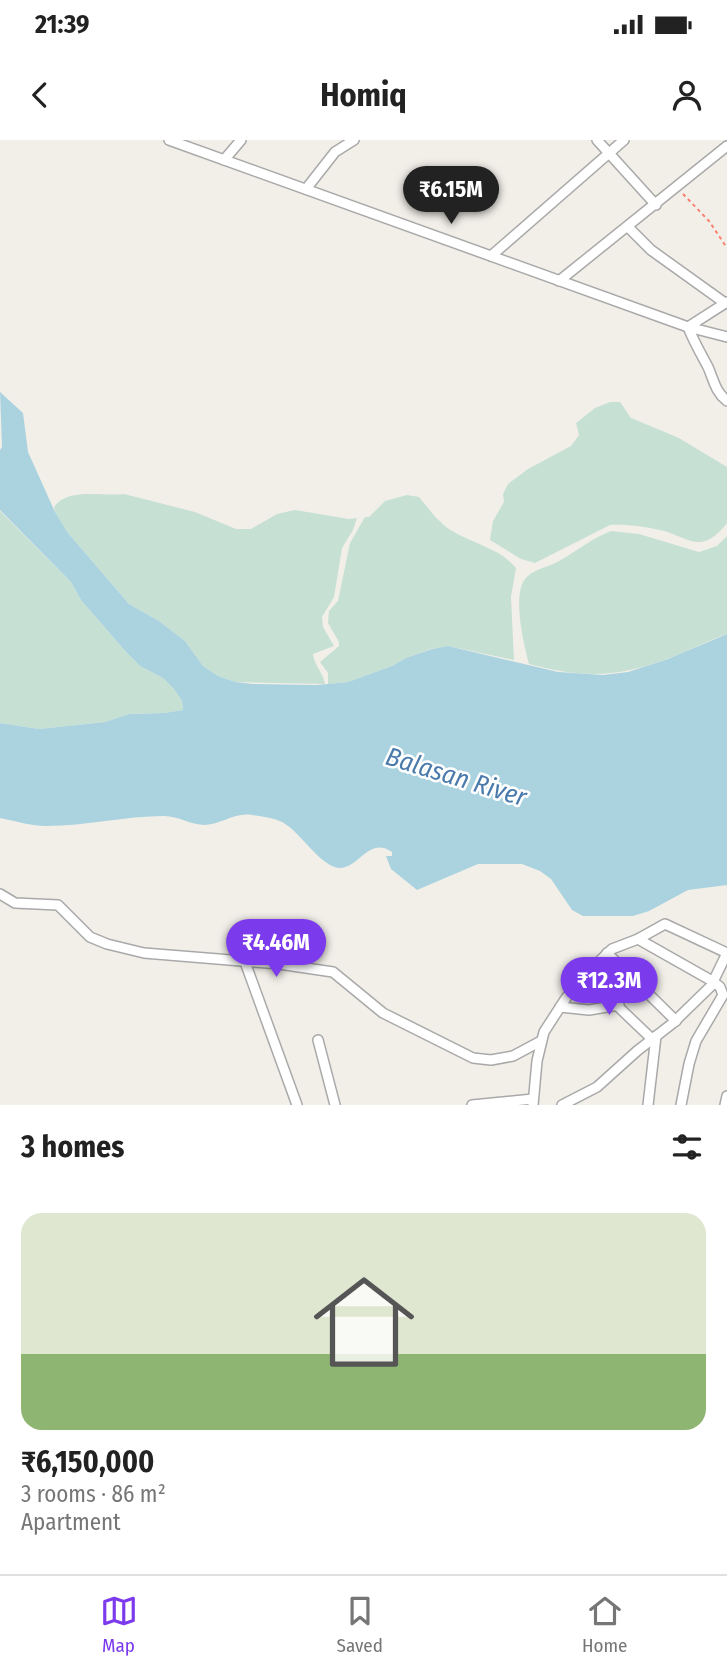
<!DOCTYPE html>
<html lang="en">
<head>
<meta charset="utf-8">
<style>
	:root { --surface:#fff; --page:#f6f6f6; --text:#222; --muted:#767676; --line:#e0e0e0; --accent:#7c3aed }
	body { margin:0; font-family:"Fira Sans Condensed",sans-serif; background:var(--page); color:var(--text); height:100vh; display:flex; flex-direction:column; font-size:26px; white-space:nowrap }
	* { box-sizing:border-box; margin:0 }
	p { font-size:23px; color:var(--muted) }
	.icon { flex:none; width:38px; height:38px; fill:none; stroke:currentColor; stroke-width:2; stroke-linecap:round; stroke-linejoin:round }
	.map { position:relative; height:965px; overflow:hidden }
	.side { display:flex; flex-direction:column; background:var(--surface); flex:1 }
	.side>* { flex:none }
	.price { position:absolute; translate:-50% -60px; padding:0 16px; border-radius:24px; background:var(--accent); color:#fff; font-size:23px; line-height:46px; filter:drop-shadow(0 2px 4px #0008) }
	.price::after { content:''; position:absolute; left:50%; top:42px; width:21px; height:16px; margin-left:-10px; background:inherit; clip-path:polygon(0 0,100% 0,50% 100%) }
	.price.active { background:#222; color:#fff }
	ul { padding:0; list-style:none }
	li { display:grid; align-content:center; gap:14px; height:371px; padding:0 21px }
	li span { display:grid; place-items:center; height:217px; border-radius:21px; color:#555 }
	li>.icon { margin-inline-start:auto }
	span .icon { width:126px; height:126px; fill:#fffc; stroke-width:1 }
	li b { font-size:30px }
	h2 { display:flex; justify-content:space-between; align-items:center; height:84px; padding:0 21px; font-size:30px }
	.status { display:flex; justify-content:space-between; align-items:center; height:49px; padding:0 35px; background:var(--surface); direction:ltr }
	.status svg { height:19px; fill:currentColor }
	header { display:flex; justify-content:space-between; align-items:center; height:91px; padding:0 21px; background:var(--surface); font-size:32px; font-weight:700 }
	.dock { display:flex; justify-content:space-around; align-items:center; height:98px; border-top:2px solid var(--line); background:var(--surface); font-size:19px; color:var(--muted) }
	.dock a { display:grid; justify-items:center; gap:4px }
	.dock .active { color:var(--accent) }
	.map>svg:first-child { display:block }
	.wetland { fill:#c6e0d4 }
	.water { fill:#aad3df }
	.lines { fill:none; stroke-linecap:round; stroke-linejoin:round }
	.minor-casing { stroke:#a9a9a9; stroke-width:12 }
	.path { stroke:#fa8072; stroke-width:2; stroke-dasharray:3.5 3.5; stroke-linecap:butt }
	.minor { stroke:#fff; stroke-width:9 }
	.labels { text-anchor:middle; dominant-baseline:central; stroke-width:5; stroke-linejoin:round; paint-order:stroke }
	.water-label { font-size:26px; font-style:italic; fill:#4a7aab; stroke:#fff }
</style>
</head>
<body>
<div class="status"><b>21:39</b><svg viewBox="0 0 49 12"><path d="M0 12V9h3v3zM5 12V6h3v6zM10 12V3h3v9zM15 12V0h3v12zM26 1h20v11H26zM47 4h2v5h-2z"/></svg></div>
<header><svg class="icon" aria-label="back" viewBox="0 0 24 24"><path d="M15 5l-7 7 7 7"/></svg>Homiq<svg class="icon" aria-label="person" viewBox="0 0 24 24"><circle cx="12" cy="8" r="4"/><path d="M4 21q1-7 8-7t8 7"/></svg></header>
<div class="map">
<svg width="727" height="965" viewBox="0 0 727 965">
	<rect width="100%" height="100%" fill="#f2efe9"/>
	<g class="wetland">
		<path d="M610,262H620L631,278L679,298L727,327V383C721,391 711,401 701,402C689,403 676,394 664,391C647,387 628,384 610,385L535,423L521,419L490,400L493,381L504,362L503,354L508,344L528,329L571,306L579,295L576,283L595,268Z"/>
		<path d="M124,354L195,372L236,389H251L277,374L295,370L349,379L357,378L353,390L342,408L334,457L322,477L323,487L334,506L313,514C314,525 323,532 325,544L235,542L218,536L203,526L185,501L159,481L129,464L68,393L55,372L54,367C68,347 103,357 124,354Z"/>
		<path d="M407,355L419,357C430,370 439,384 454,392C474,404 501,409 516,428L511,457L514,520L448,506L431,509L406,518L392,526L348,542L328,544V533L320,522L339,506V502L328,483L329,471L338,461L350,403L365,377H369L385,361Z"/>
		<polygon points="0,371 71,442 81,460 127,513 140,526 163,538 174,549 182,561 183,570 164,573 129,574 105,582 39,589 0,583"/>
		<path d="M611,391L639,394L699,412L717,406L727,396V494C706,501 687,512 667,519C615,538 582,538 529,524C524,505 512,455 525,439C533,429 549,427 559,421C577,411 592,398 611,391Z"/>
	</g>
	<path class="water" d="M0,252L23,273L28,312L55,372L68,393L129,464L159,481L185,501L203,526L218,536L235,542L253,544L317,545L348,542L392,526L406,518L432,509L448,506L558,532L603,535L628,532L668,519L727,494V745L688,750L649,771L633,776H583L572,770L551,739L540,731L522,724H478L417,750L391,729L386,716H392V712C369,696 359,728 340,728C320,727 301,692 282,682C274,678 261,676 252,675C235,672 222,684 205,685C190,685 179,676 164,676C125,676 86,686 47,686C31,686 15,681 0,678V583L39,589L105,582L129,574L164,573L183,570L182,561L174,549L163,538L140,526L127,513L81,460L71,442L0,370V310L2,307Z"/>
	<g class="lines">
		<g class="minor-casing">
			<g id="minor">
				<polyline points="169,0 688,187 727,197"/>
				<polyline points="597,0 656,65"/>
				<polyline points="224,20 241,0"/>
				<polyline points="306,49 335,12 354,0"/>
				<polyline points="628,87 651,110 725,163"/>
				<polyline points="491,116 624,0"/>
				<polyline points="559,141 727,6"/>
				<path d="M727,162L688,187C694,202 701,214 708,227C714,241 715,251 727,261"/>
				<polyline points="0,754 15,763 58,765 90,797 107,804 144,813 279,824 333,832 383,873 473,918 491,920 513,916 541,901"/>
				<polyline points="638,799 714,842 720,847 723,855 696,901 689,924 681,965"/>
				<polyline points="607,813 676,881"/>
				<polyline points="245,822 297,965"/>
				<polyline points="585,835 652,899"/>
				<polyline points="560,867 589,870 619,865"/>
				<polyline points="318,900 335,965"/>
				<polyline points="472,965 533,959"/>
				<polyline points="533,965 537,921 544,892 566,858 585,835 612,809 638,799 665,784 727,813 711,846 673,883 637,911 597,947 562,965"/>
				<polyline points="648,965 656,896"/>
				<polyline points="725,965 727,956"/>
			</g>
		</g>
		<polyline class="path" points="683,54 709,81 727,108"/>
		<use href="#minor" class="minor"/>
	</g>
	<g class="labels">
		<g class="water-label">
			<text transform="translate(456 637) rotate(17)">Balasan River</text>
		</g>
	</g>
</svg>
<b class="price active" style="left:451px;top:86px">₹6.15M</b>
<b class="price" style="left:276px;top:839px">₹4.46M</b>
<b class="price" style="left:609px;top:877px">₹12.3M</b>
</div>
<section class="side">
<h2>3 homes<svg class="icon" aria-label="filters" viewBox="0 0 24 24"><path d="M4 7h16M4 17h16"/><circle cx="9" cy="7" r="2"/><circle cx="15" cy="17" r="2"/></svg></h2>
<ul>
<li><span style="background:linear-gradient(#dfe7d0 65%,#8fb573 0)"><svg class="icon" aria-label="home" viewBox="0 0 24 24"><path d="M3 11l9-7 9 7M6 9v11h12V9"/></svg></span><div><b>₹6,150,000</b><p>3 rooms · 86 m²</p><p>Apartment</p></div></li>
</ul>
</section>
<nav class="dock">
<a class="active"><svg class="icon" aria-label="map" viewBox="0 0 24 24"><path d="M3 6l6-2 6 2 6-2v14l-6 2-6-2-6 2zM9 4v14M15 6v14"/></svg>Map</a>
<a><svg class="icon" aria-label="saved" viewBox="0 0 24 24"><path d="M7 4h10v16l-5-4-5 4z"/></svg>Saved</a>
<a><svg class="icon" aria-label="home" viewBox="0 0 24 24"><path d="M3 11l9-7 9 7M6 9v11h12V9"/></svg>Home</a>
</nav>
</body>
</html>
